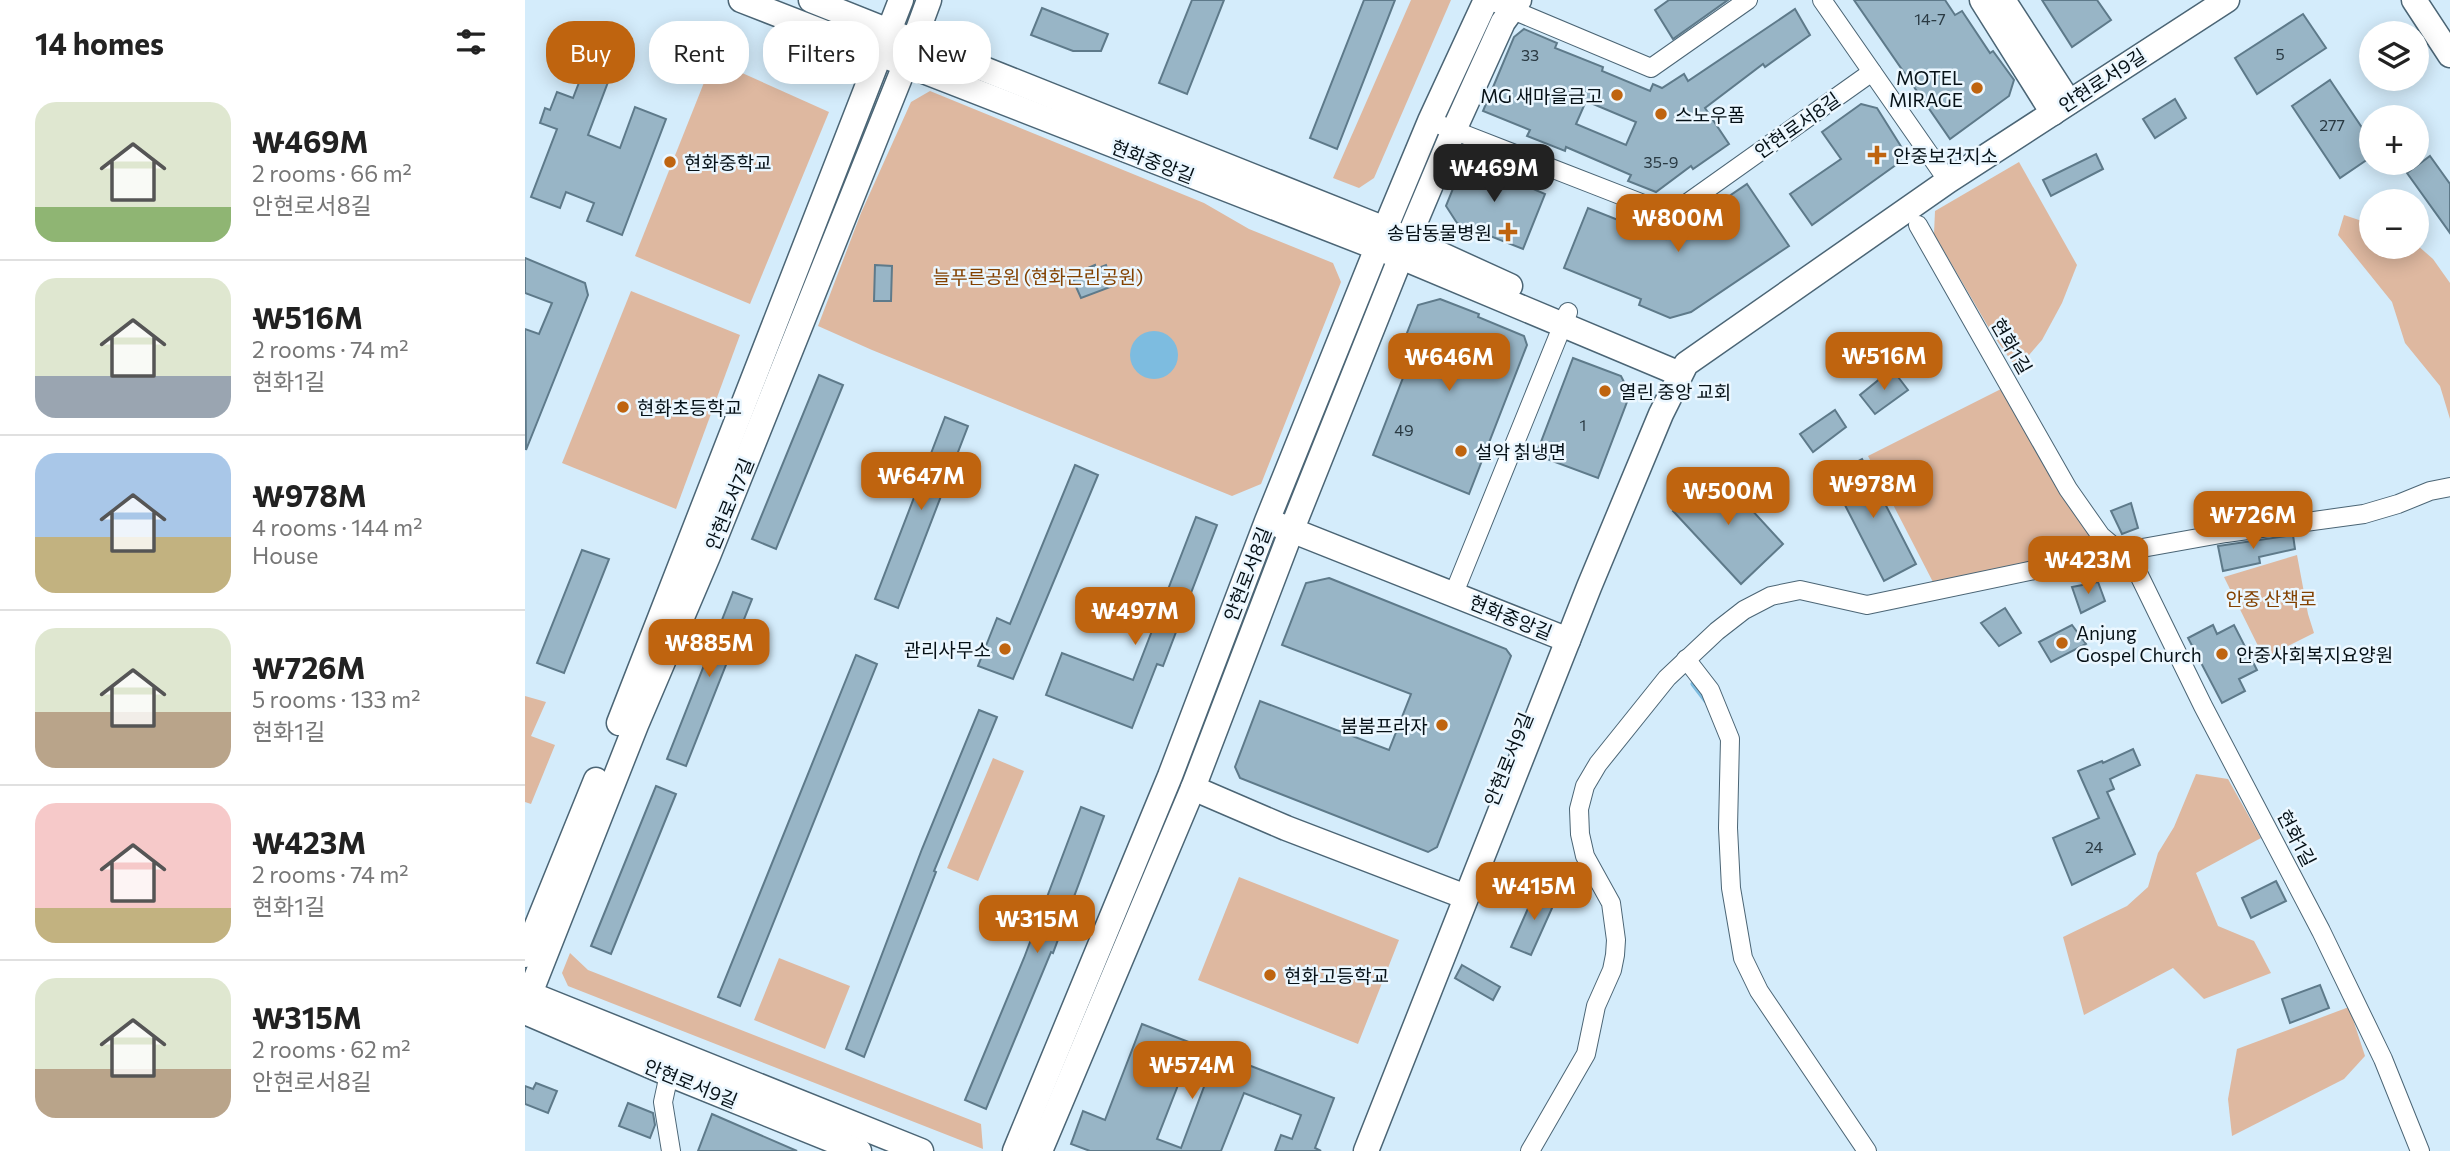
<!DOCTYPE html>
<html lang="en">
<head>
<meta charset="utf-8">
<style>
	:root { --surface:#fff; --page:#f2f2f2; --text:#222; --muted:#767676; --line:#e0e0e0; --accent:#bf640f }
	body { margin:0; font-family:Commissioner,"Noto Sans KR",sans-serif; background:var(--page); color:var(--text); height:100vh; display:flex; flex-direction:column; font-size:26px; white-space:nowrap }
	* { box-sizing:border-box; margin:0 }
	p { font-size:23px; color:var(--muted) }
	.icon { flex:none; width:38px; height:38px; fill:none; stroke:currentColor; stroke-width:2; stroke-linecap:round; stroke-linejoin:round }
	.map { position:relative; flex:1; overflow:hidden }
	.drawer { display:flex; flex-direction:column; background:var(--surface); width:525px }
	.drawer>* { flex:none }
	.hud { position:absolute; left:21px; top:21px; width:665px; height:63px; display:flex; gap:14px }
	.controls { position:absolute; left:1834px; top:21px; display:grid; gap:14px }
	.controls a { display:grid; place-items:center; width:70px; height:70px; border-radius:50%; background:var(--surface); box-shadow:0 4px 18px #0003; font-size:35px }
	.price { position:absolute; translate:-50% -60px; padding:0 16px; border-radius:14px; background:var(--accent); color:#fff; font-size:23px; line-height:46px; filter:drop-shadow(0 2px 4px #0008) }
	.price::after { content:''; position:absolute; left:50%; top:42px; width:21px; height:16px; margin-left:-10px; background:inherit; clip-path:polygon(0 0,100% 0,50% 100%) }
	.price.current { background:#222; color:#fff }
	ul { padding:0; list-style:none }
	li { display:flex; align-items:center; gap:21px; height:175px; padding:0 35px }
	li+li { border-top:2px solid var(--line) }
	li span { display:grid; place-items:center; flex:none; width:196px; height:140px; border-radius:21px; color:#555 }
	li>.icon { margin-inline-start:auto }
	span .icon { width:84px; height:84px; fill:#fffc; stroke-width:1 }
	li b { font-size:30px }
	h2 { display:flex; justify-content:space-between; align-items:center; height:84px; padding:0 35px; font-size:30px }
	.chip { padding:0 24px; border-radius:28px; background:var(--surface); box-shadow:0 4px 18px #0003; font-size:24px; line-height:63px }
	.chip.current { background:var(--accent); color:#fff }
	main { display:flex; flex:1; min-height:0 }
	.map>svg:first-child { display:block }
	.green { fill:#deb8a0 }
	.water { fill:#7dbce0 }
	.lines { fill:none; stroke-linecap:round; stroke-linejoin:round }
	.stream { stroke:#7dbce0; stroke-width:5 }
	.building { fill:#98b5c6; stroke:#5e7a8a; stroke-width:2; fill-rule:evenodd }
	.street-casing { stroke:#4b6575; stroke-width:20 }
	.secondary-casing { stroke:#4b6575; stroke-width:27 }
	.street { stroke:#fff; stroke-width:18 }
	.secondary { stroke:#fff; stroke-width:24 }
	.poi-dot { fill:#bf640f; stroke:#ebf7ff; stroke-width:2.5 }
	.labels { text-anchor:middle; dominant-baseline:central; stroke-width:5; stroke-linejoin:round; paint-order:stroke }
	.number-label { font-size:16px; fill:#2a3a43 }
	.poi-label { font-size:19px; fill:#061117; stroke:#ebf7ff; text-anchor:start }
	.street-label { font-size:19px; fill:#061117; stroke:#ebf7ff }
	.park-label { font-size:19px; fill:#834100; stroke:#ebf7ff }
</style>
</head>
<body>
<main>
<section class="drawer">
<h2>14 homes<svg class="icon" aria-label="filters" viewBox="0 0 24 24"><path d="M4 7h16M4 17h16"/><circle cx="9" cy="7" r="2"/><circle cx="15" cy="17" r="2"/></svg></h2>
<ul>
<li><span style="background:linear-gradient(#dfe7d0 75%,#8fb573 0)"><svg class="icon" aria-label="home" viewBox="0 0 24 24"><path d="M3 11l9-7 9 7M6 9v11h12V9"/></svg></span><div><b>₩469M</b><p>2 rooms · 66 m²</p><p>안현로서8길</p></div></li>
<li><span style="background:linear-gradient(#dfe7d0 70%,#9aa5b1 0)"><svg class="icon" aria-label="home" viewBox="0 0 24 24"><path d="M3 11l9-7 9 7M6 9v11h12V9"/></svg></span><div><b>₩516M</b><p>2 rooms · 74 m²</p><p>현화1길</p></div></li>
<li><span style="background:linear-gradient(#a9c7e8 60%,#c2b280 0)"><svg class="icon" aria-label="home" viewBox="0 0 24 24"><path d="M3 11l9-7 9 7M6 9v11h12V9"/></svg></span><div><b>₩978M</b><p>4 rooms · 144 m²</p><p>House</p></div></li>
<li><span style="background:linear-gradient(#dfe7d0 60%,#b9a48a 0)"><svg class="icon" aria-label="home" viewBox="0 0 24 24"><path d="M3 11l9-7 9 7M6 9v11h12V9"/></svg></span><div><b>₩726M</b><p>5 rooms · 133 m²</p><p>현화1길</p></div></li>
<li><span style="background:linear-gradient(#f6c9c9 75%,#c2b280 0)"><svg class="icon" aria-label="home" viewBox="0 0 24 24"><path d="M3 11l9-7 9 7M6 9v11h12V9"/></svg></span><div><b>₩423M</b><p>2 rooms · 74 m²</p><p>현화1길</p></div></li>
<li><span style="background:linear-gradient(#dfe7d0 65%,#b9a48a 0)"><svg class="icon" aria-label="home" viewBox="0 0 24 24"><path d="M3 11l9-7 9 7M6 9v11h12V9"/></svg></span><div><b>₩315M</b><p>2 rooms · 62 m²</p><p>안현로서8길</p></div></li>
</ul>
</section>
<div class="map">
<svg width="1925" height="1151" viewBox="0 0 1925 1151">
	<rect width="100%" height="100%" fill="#d4ecfb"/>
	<g class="green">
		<polygon points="886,0 926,0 849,178 834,188 808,178"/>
		<polygon points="188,60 304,112 225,304 110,256"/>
		<polygon points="405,91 679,203 724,229 808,263 816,282 736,484 707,496 347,350 293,326 336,213 386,102"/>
		<polygon points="1494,162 1552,265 1537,303 1517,340 1492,369 1468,335 1409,234 1410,211"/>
		<polygon points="1819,215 1846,224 1846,247 1892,245 1908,259 1925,283 1925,419 1915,386 1880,343 1867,302 1813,235"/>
		<polygon points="106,291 215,335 151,509 37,463"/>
		<polygon points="1476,389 1525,476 1574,550 1410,586 1343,456"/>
		<polygon points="1772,555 1783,614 1789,633 1739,658 1699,577"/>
		<polygon points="0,696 21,702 6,736 30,745 6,804 0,802"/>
		<polygon points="468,758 499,771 453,881 422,868"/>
		<polygon points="1671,774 1703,779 1736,838 1671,873 1693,926 1729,941 1746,973 1679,999 1648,968 1559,1015 1538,937 1602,906 1623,887 1633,853 1649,827"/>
		<polygon points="714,877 874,940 833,1044 673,980"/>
		<polygon points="45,953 63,970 456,1124 458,1149 43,986 37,973"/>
		<polygon points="254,958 325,986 300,1049 229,1020"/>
		<polygon points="1824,1007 1840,1056 1819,1079 1707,1136 1703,1099 1712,1049"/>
	</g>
	<circle class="water" cx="629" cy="355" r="24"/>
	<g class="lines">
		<polyline class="stream" points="1168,684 1181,701"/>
	</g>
	<g class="building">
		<polygon points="667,0 699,0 662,94 634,83"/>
		<polygon points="839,0 870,0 812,149 785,138"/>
		<polygon points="1144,0 1203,0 1148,39 1130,10"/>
		<polygon points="1329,0 1420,0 1430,15 1437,11 1465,53 1468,51 1489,80 1484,96 1425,139"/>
		<polygon points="1517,0 1572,0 1586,20 1547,47"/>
		<polygon points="517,8 583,34 576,51 548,51 506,35"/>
		<path d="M1270,9L1285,35L1240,67L1238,64L1180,108L1204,144L1168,169L1166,166L1131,192L1103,181L1106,175L1041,147L1040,151L1002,136L1005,130L958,111L989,37L999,29L1032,43L1030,48L1078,67L1077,71L1125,91L1128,84L1137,88L1159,74L1163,81ZM1061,101L1111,122L1101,145L1051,124Z"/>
		<polygon points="1778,14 1801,48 1732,94 1710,58"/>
		<polygon points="69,44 94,53 63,135 95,148 110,107 141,119 97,235 62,221 69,203 41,192 35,208 6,197 32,129 15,123 20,108 25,110 32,92 48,98"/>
		<polygon points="1805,80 1846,141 1846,157 1815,178 1767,106"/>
		<polygon points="1650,99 1661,118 1630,138 1618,119"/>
		<polygon points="1336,104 1352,108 1377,148 1375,162 1287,225 1265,194 1316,159 1297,132"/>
		<polygon points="1571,154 1578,169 1526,196 1518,180"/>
		<polygon points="1905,156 1925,184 1925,233 1882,173"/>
		<polygon points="940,159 1020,194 998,249 932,223 921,206"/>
		<polygon points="1222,184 1264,246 1166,312 1145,318 1114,305 1116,299 1039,268 1063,208 1141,239"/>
		<polygon points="0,258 60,283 63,295 1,450 0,329 14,334 27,303 0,293"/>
		<polygon points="350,265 367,266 366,301 349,301"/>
		<polygon points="570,265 571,269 581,265 588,286 556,298 548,280 558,276 556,271"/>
		<polygon points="915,299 954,314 953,317 999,336 1002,345 944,494 848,455 881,370 869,366 893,305"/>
		<polygon points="1048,358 1096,376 1105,394 1073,478 1011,455"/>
		<polygon points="1367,369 1383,390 1350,414 1335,395"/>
		<polygon points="294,375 318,385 251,549 227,539"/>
		<polygon points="1310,410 1321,427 1288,452 1275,434"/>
		<polygon points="420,417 443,426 373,608 350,599"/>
		<polygon points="1337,459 1391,564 1359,581 1305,476"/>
		<polygon points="550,465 573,475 488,679 453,666 472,618 485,624"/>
		<polygon points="1191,471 1258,544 1216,584 1148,511"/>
		<polygon points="1606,503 1613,528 1597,534 1586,511"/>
		<polygon points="671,517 692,525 638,666 632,664 607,728 521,695 537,653 608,680"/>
		<polygon points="1768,535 1770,549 1734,557 1735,563 1698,571 1693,546"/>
		<polygon points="57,550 84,559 39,673 12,663"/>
		<polygon points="804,578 981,649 986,656 912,847 903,852 715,778 710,767 735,701 864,750 886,694 757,645 781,583"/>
		<polygon points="1573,582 1580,601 1556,613 1547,587"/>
		<polygon points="208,592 227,599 161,766 142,759"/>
		<polygon points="1480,608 1496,633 1474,646 1456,623"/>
		<polygon points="1547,625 1561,644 1526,662 1514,642"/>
		<polygon points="1688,625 1692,634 1709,625 1732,670 1714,679 1720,691 1697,703 1663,638"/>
		<polygon points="331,655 352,664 215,1006 193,997"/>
		<polygon points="454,710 472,717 409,871 411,872 339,1057 321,1049 397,849"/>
		<polygon points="1608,749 1615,765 1585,779 1589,789 1582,792 1610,854 1547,885 1528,838 1574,818 1553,771 1577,761 1578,763"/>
		<polygon points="131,786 151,794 86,954 66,946"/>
		<polygon points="556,807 579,816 528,953 526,952 461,1109 440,1100 499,958"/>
		<polygon points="1751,881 1761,901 1726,918 1717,898"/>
		<polygon points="1012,888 1032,897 1006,955 986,947"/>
		<polygon points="937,965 975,987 968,1000 930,978"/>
		<polygon points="1795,985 1804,1008 1765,1023 1757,999"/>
		<path d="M617,1024L809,1098L790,1148L796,1151H750L756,1135L767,1139L776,1115L719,1093L696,1151H565L546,1144L558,1111L580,1120ZM657,1075L680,1084L656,1148L632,1139Z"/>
		<polygon points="11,1083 32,1091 23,1113 0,1104 0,1086 8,1089"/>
		<polygon points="103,1103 128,1113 130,1125 125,1138 94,1126"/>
		<polygon points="187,1114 272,1151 173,1151"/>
	</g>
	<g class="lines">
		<g class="street-casing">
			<g id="street">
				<polyline points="964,0 1126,68 1223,0"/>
				<polyline points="1297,0 1423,181"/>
				<polyline points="905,121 1139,212 1154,209 1347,72"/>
				<polyline points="1393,225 1543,489 1576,536 1595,552 1611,569 1678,706 1796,931 1858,1059 1895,1151"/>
				<polyline points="929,593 1043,312"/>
				<polyline points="1161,659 1185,690 1205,739 1203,828 1206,888 1218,958 1234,991 1342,1151"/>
				<polyline points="146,1065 138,1102 146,1151"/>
				<polyline points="1005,1151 1061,1054 1071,1006 1087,970 1090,955 1091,940 1086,903 1060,856 1055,834 1054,809 1060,786 1073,764 1142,678 1192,631 1219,610 1246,596 1275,590 1342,605 1595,552 1701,533 1839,514 1873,504 1905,491 1925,487"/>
			</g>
		</g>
		<g class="secondary-casing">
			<g id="secondary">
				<polyline points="216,0 876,257 1155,374"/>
				<polyline points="286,0 860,229 985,286"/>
				<polyline points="1457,0 1528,113"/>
				<polyline points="1478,0 1544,102"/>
				<polyline points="1889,0 1925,55"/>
				<polyline points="751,524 1043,640"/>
				<polyline points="94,723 376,0"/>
				<polyline points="668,788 761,828 941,897"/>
				<polyline points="0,955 71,780"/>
				<polyline points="0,992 396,1151"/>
				<polyline points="0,1006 111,725 183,556 380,65 404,0"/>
				<polyline points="0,1012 144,1074 334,1151"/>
				<polyline points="490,1151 645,776 742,521 852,248 905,121 961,0"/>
				<polyline points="515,1151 668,788 767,529 883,239 929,130 978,22 994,0"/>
				<polyline points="841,1151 1064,587 1136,414 1161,364 1423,181 1702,0"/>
			</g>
		</g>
		<use href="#street" class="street"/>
		<use href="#secondary" class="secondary"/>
	</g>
	<g class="poi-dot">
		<circle cx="1452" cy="88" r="7"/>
		<circle cx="1092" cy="95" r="7"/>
		<circle cx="1136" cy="114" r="7"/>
		<path d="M1348.5 144.5h7v7h7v7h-7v7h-7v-7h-7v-7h7z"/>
		<circle cx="145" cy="162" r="7"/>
		<path d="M979.5 221.5h7v7h7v7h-7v7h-7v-7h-7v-7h7z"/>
		<circle cx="1080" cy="391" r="7"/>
		<circle cx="98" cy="407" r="7"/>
		<circle cx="936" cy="451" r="7"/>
		<circle cx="1537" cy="643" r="7"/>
		<circle cx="480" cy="649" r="7"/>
		<circle cx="1697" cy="654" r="7"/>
		<circle cx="917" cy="725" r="7"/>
		<circle cx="745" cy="975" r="7"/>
	</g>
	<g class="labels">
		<g class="number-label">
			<text x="1405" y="18">14-7</text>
			<text x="1755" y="53">5</text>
			<text x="1005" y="54">33</text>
			<text x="1807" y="124">277</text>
			<text x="1136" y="161">35-9</text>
			<text x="1058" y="424">1</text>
			<text x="879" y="429">49</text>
			<text x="1569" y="846">24</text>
		</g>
		<g class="poi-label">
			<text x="1438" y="77" text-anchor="end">MOTEL<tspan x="1438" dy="22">MIRAGE</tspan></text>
			<text x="1078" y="95" text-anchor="end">MG 새마을금고</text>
			<text x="1150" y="114">스노우폼</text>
			<text x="1368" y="155">안중보건지소</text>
			<text x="159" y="162">현화중학교</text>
			<text x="967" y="232" text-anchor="end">송담동물병원</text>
			<text x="1094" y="391">열린 중앙 교회</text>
			<text x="112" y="407">현화초등학교</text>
			<text x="950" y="451">설악 칡냉면</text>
			<text x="1551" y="632">Anjung<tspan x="1551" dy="22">Gospel Church</tspan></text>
			<text x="466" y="649" text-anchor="end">관리사무소</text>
			<text x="1711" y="654">안중사회복지요양원</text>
			<text x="903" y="725" text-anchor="end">붐붐프라자</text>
			<text x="759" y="975">현화고등학교</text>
		</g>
		<g class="street-label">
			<text transform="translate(1577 80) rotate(-33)">안현로서9길</text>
			<text transform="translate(1272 125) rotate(-35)">안현로서8길</text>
			<text transform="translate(628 161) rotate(21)">현화중앙길</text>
			<text transform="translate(1487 346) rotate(60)">현화1길</text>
			<text transform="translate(204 504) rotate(-68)">안현로서7길</text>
			<text transform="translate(722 574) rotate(-69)">안현로서8길</text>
			<text transform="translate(986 617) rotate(22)">현화중앙길</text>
			<text transform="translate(983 759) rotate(-68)">안현로서9길</text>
			<text transform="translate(1772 838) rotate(63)">현화1길</text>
			<text transform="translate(166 1083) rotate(22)">안현로서9길</text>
		</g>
		<g class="park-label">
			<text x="513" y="276">늘푸른공원 (현화근린공원)</text>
			<text x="1746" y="598">안중 산책로</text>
		</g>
	</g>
</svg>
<div class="controls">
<a><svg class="icon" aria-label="layers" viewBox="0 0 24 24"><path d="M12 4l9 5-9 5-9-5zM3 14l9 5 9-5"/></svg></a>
<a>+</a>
<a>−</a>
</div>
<b class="price current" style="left:969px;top:204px">₩469M</b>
<b class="price" style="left:1153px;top:254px">₩800M</b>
<b class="price" style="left:1359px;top:392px">₩516M</b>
<b class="price" style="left:924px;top:393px">₩646M</b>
<b class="price" style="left:396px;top:512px">₩647M</b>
<b class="price" style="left:1348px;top:520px">₩978M</b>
<b class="price" style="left:1203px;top:527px">₩500M</b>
<b class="price" style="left:1728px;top:551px">₩726M</b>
<b class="price" style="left:1563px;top:596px">₩423M</b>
<b class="price" style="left:610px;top:647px">₩497M</b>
<b class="price" style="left:184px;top:679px">₩885M</b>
<b class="price" style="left:1009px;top:922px">₩415M</b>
<b class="price" style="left:512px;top:955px">₩315M</b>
<b class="price" style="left:667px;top:1101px">₩574M</b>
<div class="hud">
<a class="chip current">Buy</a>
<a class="chip">Rent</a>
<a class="chip">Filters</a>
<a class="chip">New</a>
</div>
</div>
</main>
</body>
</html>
